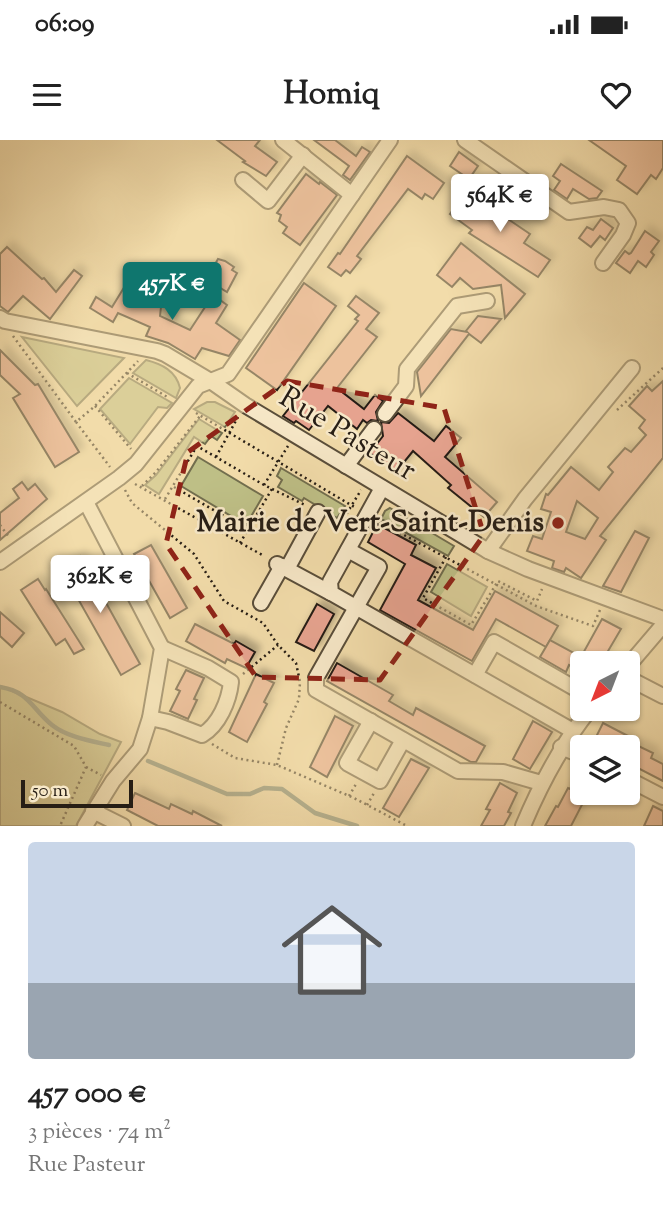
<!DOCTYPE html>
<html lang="fr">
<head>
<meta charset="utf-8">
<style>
	:root { --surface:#fff; --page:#f6f6f6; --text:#222; --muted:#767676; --line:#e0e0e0; --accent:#0f766e }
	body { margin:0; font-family:"Sorts Mill Goudy",serif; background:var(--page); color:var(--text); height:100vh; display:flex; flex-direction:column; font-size:26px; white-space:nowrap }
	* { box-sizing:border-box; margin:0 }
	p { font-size:23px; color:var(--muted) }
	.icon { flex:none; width:38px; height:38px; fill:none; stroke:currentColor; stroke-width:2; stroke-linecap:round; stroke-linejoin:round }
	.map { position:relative; height:686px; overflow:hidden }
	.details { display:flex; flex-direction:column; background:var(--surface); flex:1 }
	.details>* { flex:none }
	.needle { width:46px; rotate:222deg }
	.buttons { position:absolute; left:570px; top:511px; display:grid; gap:14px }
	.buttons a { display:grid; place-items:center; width:70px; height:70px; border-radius:7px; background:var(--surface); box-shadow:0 2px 5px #0004; font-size:35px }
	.scale { position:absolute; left:21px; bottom:18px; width:112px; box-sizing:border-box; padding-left:7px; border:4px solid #271e15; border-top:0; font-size:19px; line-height:24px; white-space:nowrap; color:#271e15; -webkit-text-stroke:5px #f7e8c8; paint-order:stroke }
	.price { position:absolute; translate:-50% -60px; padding:0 16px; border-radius:7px; background:#fff; color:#222; font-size:23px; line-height:46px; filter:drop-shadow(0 2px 4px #0008) }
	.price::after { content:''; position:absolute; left:50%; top:42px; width:21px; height:16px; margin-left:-10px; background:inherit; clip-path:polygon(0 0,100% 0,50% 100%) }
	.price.on { background:var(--accent); color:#fff }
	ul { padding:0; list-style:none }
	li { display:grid; align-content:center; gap:14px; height:371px; padding:0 28px }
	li+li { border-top:2px solid var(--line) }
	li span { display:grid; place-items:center; height:217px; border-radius:7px; color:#555 }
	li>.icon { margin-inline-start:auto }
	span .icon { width:126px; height:126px; fill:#fffc; stroke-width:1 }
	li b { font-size:30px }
	.status { display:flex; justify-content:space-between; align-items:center; height:49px; padding:0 35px; background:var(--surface); direction:ltr }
	.status svg { height:19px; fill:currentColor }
	header { display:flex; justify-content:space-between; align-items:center; height:91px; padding:0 28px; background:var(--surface); font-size:32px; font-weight:700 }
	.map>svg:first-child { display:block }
	.green { fill:#bebf86; stroke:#726e4e; stroke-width:2 }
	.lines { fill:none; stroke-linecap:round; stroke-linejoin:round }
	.stream { stroke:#6d7c6f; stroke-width:4.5 }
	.building { fill:#e6a38f; stroke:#271e15; stroke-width:2; fill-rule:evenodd; filter:url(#shadow) }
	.minor-casing { stroke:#5a4e3a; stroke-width:18 }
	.path { stroke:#271e15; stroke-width:2.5; stroke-dasharray:2 3.5; stroke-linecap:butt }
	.minor { stroke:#f7e8c8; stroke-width:14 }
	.marked { fill:none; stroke:#8f2418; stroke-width:5; stroke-dasharray:14 9; stroke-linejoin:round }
	.poi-dot { fill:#8f2418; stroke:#f7e8c8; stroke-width:2.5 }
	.labels { text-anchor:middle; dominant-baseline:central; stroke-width:5; stroke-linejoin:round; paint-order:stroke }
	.street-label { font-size:30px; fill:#271e15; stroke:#f7e8c8 }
	.poi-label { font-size:30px; font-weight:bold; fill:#271e15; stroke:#f7e8c8; text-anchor:end }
</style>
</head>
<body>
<div class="status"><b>06:09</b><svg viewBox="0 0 49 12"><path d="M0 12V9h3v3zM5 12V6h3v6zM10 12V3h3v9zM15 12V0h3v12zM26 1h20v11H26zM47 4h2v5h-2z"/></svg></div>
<header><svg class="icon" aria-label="menu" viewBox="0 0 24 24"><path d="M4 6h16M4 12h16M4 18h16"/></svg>Homiq<svg class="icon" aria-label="heart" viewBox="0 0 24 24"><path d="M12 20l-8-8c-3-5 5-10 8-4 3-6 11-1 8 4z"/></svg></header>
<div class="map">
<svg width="663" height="686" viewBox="0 0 663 686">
	<defs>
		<filter id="shadow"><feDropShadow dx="5.5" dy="-5.5" stdDeviation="3.5" flood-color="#0004"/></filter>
	</defs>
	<rect width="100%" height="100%" fill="#f2dcaa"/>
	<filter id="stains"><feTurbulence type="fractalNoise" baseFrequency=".00286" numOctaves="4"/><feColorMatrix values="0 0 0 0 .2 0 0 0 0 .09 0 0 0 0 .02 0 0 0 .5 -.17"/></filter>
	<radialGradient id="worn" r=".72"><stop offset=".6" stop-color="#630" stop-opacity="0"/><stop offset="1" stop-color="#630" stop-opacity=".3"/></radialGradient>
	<g class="green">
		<polygon points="22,197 124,218 77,266"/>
		<path d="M146,220C162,224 176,231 180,248L176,258L133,233Z"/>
		<polygon points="129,238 172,263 167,268 158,267 130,304 100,269"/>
		<polygon points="207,262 215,262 235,272 225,287 194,269"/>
		<polygon points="199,279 222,293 217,300 211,296 205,304 194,297 159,354 145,345 156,335"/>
		<polygon points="198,317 263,356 246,385 181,346"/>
		<polygon points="281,328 345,366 337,378 304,358 302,361 278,347 282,340 277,336"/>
		<polygon points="390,368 454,406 448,416 381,379 385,371"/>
		<polygon points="447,424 487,447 471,476 431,452"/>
		<polygon points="0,546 62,572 100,594 121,602 76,686 0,686"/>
	</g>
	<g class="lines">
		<g class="stream">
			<path d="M0,547C30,552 31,568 52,585C67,597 91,601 109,605"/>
			<polyline points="148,621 227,654 250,654 264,648 282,649 315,673 357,686"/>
		</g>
	</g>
	<g class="building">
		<polygon points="217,0 260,0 255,6 277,22 266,36 243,22 245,21"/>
		<polygon points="314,0 335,0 356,16 362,7 370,12 350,40 343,35 349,26"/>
		<polygon points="589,0 663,0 663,28 656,39 651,35 637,54 617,40 626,26"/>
		<polygon points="459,12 478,26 469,39 450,26"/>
		<polygon points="407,16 444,43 433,59 425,54 422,59 408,49 357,116 361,119 350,133 346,130 341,136 328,127 338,113 340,114"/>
		<polygon points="561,24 602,51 597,58 589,59 573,49 567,59 554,50 560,41 553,36"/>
		<polygon points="306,34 319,44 320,42 337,55 300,105 283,93 287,87 279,81 281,75 277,73"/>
		<polygon points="474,56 530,94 524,103 550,120 538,137 469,93 472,90 450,74 459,61 466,66"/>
		<polygon points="601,79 613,88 605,100 600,96 591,107 579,98 587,87 593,90"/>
		<polygon points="645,91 659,101 651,112 654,115 646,127 638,121 630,133 616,123 625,111 629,114 631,113"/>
		<polygon points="461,103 525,154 505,178 501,145 473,149 460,138 452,147 437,135"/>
		<polygon points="7,107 42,139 44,138 56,152 74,130 82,136 50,179 23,156 8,172 0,166 0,114"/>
		<polygon points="218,119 225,121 234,127 232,130 237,133 227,152 214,144 215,137 210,133"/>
		<polygon points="128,141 143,149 145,144 155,149 149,162 161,167 160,176 190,190 213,155 227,165 216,183 240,200 229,216 202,208 195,219 168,203 146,196 150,187 118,173 113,182 90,168 96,157 112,167"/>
		<polygon points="304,143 336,166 277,250 246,228"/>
		<polygon points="356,156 379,173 366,189 377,197 337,248 364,269 375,255 383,261 376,272 378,281 371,280 367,283 363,280 357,289 328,266 309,290 296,281 294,283 283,276 358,181 355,179 359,175 348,166"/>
		<polygon points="478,176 501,179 481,203 469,194 421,256 417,232 451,189 467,192 466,191"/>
		<polygon points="0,210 35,245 38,244 79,312 55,327 13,258 20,254 0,235"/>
		<path d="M663,241V318L600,396L606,400L581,438L566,428L564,432L552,428L554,421L527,411L533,396L542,399L551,372L541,369L546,354L548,355L571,327L599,350L613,332L608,327L625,308L631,312L646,295L639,288L645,280L629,266L647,246L652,251ZM577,361L598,378L585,399L566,392Z"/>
		<polygon points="398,273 434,301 446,286 461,298 445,317 497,362 484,377 448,348 451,345 413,311 396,332 382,320 380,322 370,313 383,296 381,282 389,283"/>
		<polygon points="22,342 28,350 35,344 47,359 0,400 0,373 19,358 13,349"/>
		<polygon points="377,384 416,405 411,415 436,428 418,460 473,490 495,451 558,486 546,507 496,479 472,521 380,470 405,424 368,402"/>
		<polygon points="635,391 649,398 621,452 603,446"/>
		<polygon points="151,405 187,468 170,478 134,414"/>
		<polygon points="80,416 140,524 121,535 60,427"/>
		<polygon points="38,439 45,450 46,449 84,509 74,514 65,499 56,505 21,450"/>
		<polygon points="317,464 334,474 314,511 296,502"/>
		<polygon points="0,472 24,493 12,507 0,496"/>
		<polygon points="602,479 621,489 601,523 583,523 583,533 569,525 566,532 540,517 550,500 581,517"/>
		<polygon points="195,484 234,504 236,501 255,512 246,528 227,519 225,523 186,501"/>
		<polygon points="337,523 393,555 389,561 413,575 416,568 485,606 476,622 471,622 327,541"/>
		<polygon points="186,530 204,538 194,559 197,560 188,579 170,571 180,551 176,549"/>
		<polygon points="256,534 274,543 264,562 267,564 247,602 229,592"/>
		<polygon points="335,576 353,586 327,637 310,627"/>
		<polygon points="533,581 552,592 530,629 513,619"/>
		<polygon points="603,583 630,597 624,607 607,607 594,601"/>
		<polygon points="628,601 653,613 651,618 663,624 663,641 628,623"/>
		<polygon points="411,619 429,628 399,677 383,668"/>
		<polygon points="582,625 583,653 588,653 571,686 545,686 556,666 558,667 568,648 570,649"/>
		<polygon points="500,643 517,653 508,672 511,673 504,686 481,686 490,670 486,669"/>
		<polygon points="135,653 169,669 171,664 192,674 193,671 222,686 158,686 127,670"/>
		<polygon points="653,666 663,671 663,686 644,686"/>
	</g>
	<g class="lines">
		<g class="minor-casing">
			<g id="minor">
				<polyline points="283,0 352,55"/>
				<polyline points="465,0 569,72 604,67 619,70 628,83 623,95 603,123"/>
				<polyline points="243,40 268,61 303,15"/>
				<polyline points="0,178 5,181 157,211 165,214 212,242 245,265 488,411 528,429 663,479"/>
				<polyline points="385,274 406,246 407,229 457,166 487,161"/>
				<polyline points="346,326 374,289"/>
				<polyline points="382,348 330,442 331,453 573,591"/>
				<polyline points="348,410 379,427 316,538 316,550 458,631 503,632 541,643"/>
				<polyline points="488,411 525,359 632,228"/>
				<polyline points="0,422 119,338 136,324 198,246 228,234 390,0"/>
				<polyline points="277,424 331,453"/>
				<polyline points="287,429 318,372"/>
				<polyline points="261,463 282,426"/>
				<polyline points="628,526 663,485"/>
				<polyline points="475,535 494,502 583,553"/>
				<polyline points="628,538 663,556"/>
				<path d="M150,578L168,582L202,595C219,585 229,561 231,542L208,528L162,508"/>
				<polyline points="371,581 347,623 380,641 403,600"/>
				<polyline points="561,607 583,616"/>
				<polyline points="628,639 663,657"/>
				<polyline points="93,671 123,686"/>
				<polyline points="85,686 113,641 140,609 150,578 162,508 86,362"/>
				<path d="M523,686C541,643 561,605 590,569"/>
			</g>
		</g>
		<g class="path">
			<polyline points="13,196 76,282 95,266 138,221"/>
			<polyline points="127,233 169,258"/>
			<polyline points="95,266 131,309"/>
			<polyline points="617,270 663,228"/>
			<polyline points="196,273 356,368"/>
			<polyline points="76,282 110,327"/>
			<polyline points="216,317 238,277"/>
			<polyline points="135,344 264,416"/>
			<polyline points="264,345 288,306"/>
			<polyline points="142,346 156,332 200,276"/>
			<polyline points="174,347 248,390"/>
			<polyline points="125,350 132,363 194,414 224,461 263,483 278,505 296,523 300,542 299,559 286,588 277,625"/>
			<polyline points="165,359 197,306 264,345 305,365"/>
			<polyline points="329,377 345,385"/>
			<polyline points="380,382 536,466 593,486 600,470"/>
			<polyline points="341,383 361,350"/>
			<polyline points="0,385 9,397"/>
			<polyline points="240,403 272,349"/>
			<polyline points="446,417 423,458 471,485 498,441 537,461 542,449"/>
			<polyline points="243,534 278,505"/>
			<polyline points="0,562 74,606 86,627 60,686"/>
			<polyline points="212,604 235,618 277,625 354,658 407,686"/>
			<polyline points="86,627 101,635"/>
			<polyline points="349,656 356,644"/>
			<polyline points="367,665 374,653"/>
		</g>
		<use href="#minor" class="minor"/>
	</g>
	<path d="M0 0H663V686H0ZM287,241L444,268L484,395L380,540L256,537L166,404L188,312Z" fill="#f2dcaa" fill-opacity=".55" fill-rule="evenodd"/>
	<path class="marked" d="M287,241L444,268L484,395L380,540L256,537L166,404L188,312Z"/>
	<circle class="poi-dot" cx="558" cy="383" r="7"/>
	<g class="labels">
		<g class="street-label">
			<text transform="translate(347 295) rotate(31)">Rue Pasteur</text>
		</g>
		<g class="poi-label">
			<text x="544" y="383">Mairie de Vert-Saint-Denis</text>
		</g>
	</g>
	<rect width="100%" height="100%" filter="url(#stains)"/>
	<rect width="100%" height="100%" fill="url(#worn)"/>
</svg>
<div class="buttons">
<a><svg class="needle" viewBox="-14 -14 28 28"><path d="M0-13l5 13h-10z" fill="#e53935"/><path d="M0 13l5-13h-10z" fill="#767676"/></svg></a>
<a><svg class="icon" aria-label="layers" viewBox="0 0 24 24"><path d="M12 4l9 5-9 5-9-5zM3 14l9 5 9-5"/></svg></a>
</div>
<div class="scale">50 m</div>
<b class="price" style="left:500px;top:94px">564K €</b>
<b class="price on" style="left:172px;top:182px">457K €</b>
<b class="price" style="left:100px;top:475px">362K €</b>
</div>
<section class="details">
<ul>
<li><span style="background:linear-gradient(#c9d6e8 65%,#9aa5b1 0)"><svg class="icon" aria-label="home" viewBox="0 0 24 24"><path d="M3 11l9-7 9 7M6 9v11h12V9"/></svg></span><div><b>457 000 €</b><p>3 pièces · 74 m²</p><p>Rue Pasteur</p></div></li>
</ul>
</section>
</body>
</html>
